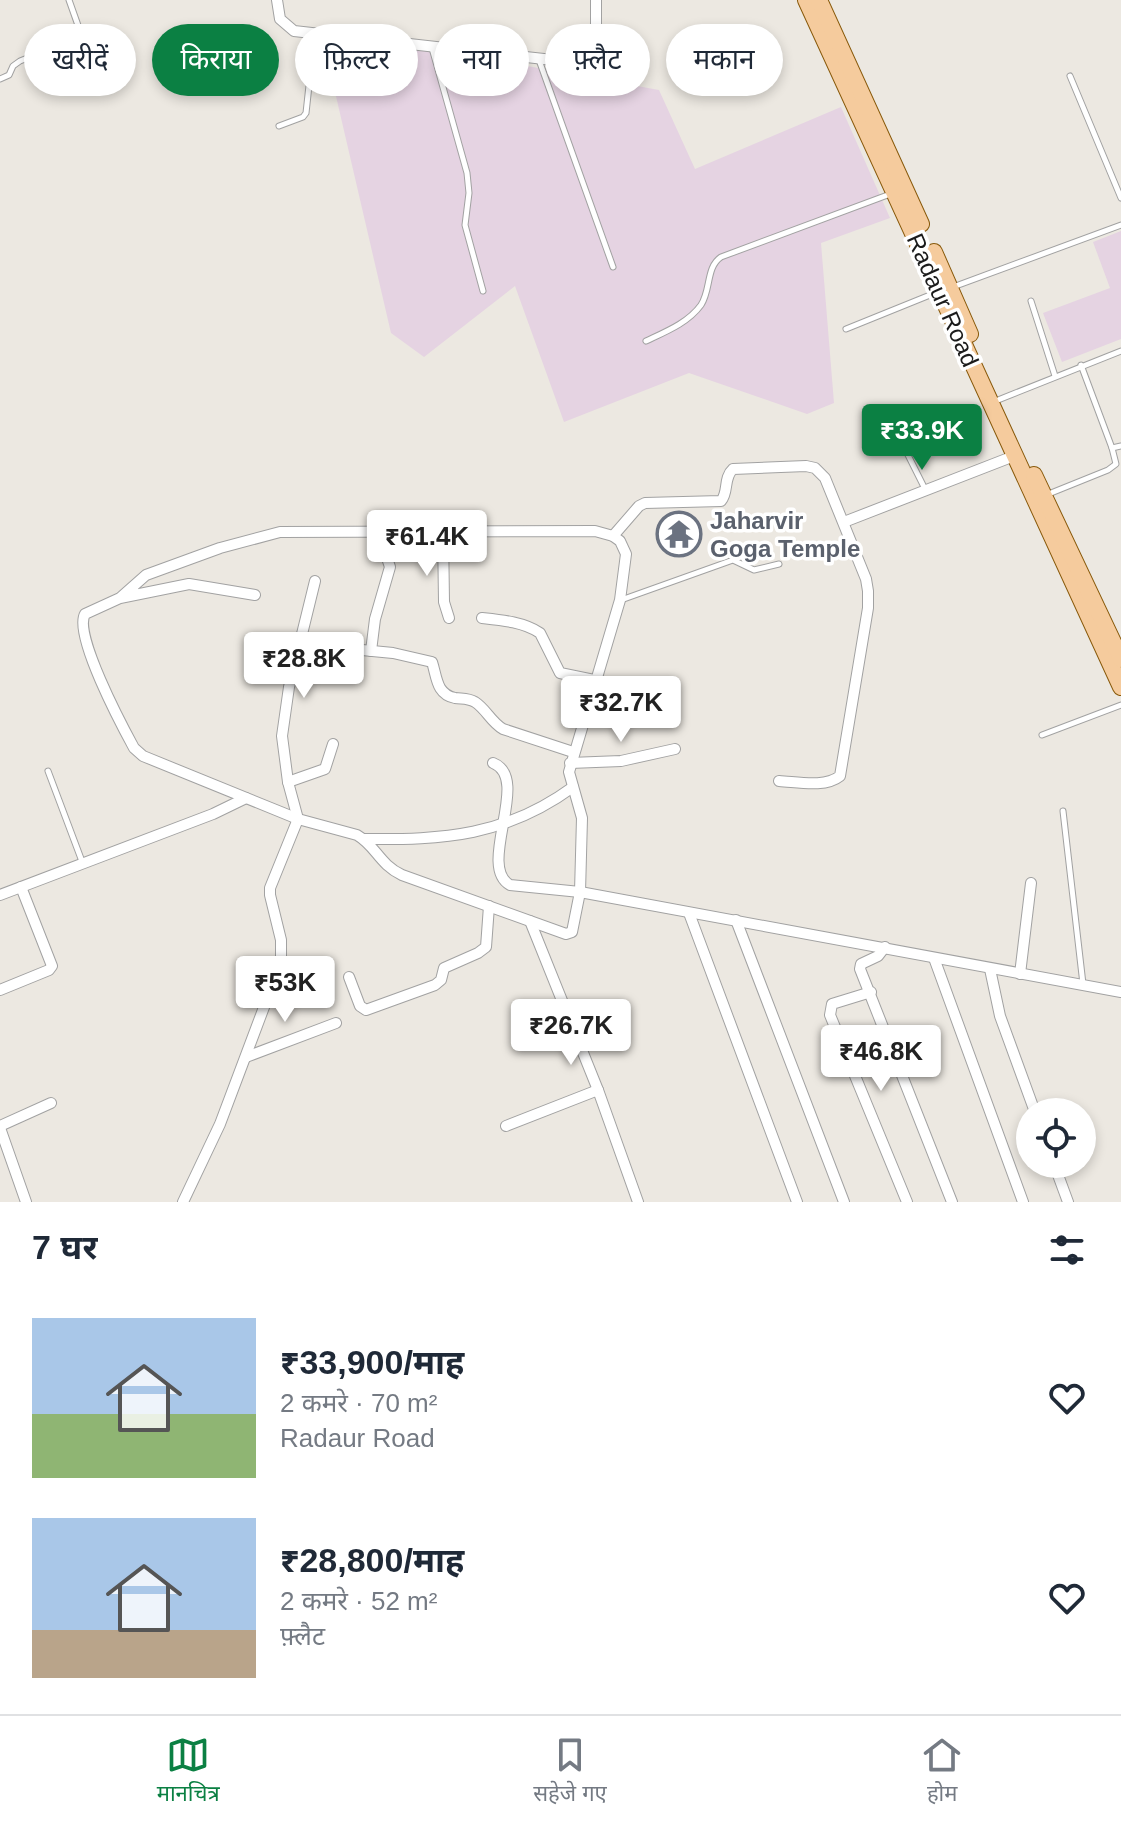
<!DOCTYPE html>
<html lang="hi">
<head>
<meta charset="utf-8">
<style>
	:root { --surface:#fff; --page:#f2f2f3; --text:#1f2937; --muted:#747a83; --line:#e0e1e3; --accent:#0b8043 }
	body { margin:0; font-family:Helvetica,"Noto Sans Devanagari",sans-serif; background:var(--page); color:var(--text); height:100vh; display:flex; flex-direction:column; font-size:30px; white-space:nowrap }
	* { box-sizing:border-box; margin:0 }
	p { font-size:26px; color:var(--muted) }
	.icon { flex:none; width:44px; height:44px; fill:none; stroke:currentColor; stroke-width:2; stroke-linecap:round; stroke-linejoin:round }
	.map { position:relative; height:1202px; overflow:hidden }
	.sheet { display:flex; flex-direction:column; background:var(--surface); flex:1 }
	.sheet>* { flex:none }
	.banner { position:absolute; left:24px; top:24px; width:1074px; height:72px; display:flex; gap:16px }
	.tools { position:absolute; left:1016px; top:1098px; display:grid; gap:16px }
	.tools a { display:grid; place-items:center; width:80px; height:80px; border-radius:50%; background:var(--surface); box-shadow:0 4px 12px #0003; font-size:40px }
	.price { position:absolute; translate:-50% -68px; padding:0 18px; border-radius:8px; background:#fff; color:#222; font-size:26px; line-height:52px; filter:drop-shadow(0 2px 4px #0008) }
	.price::after { content:''; position:absolute; left:50%; top:48px; width:24px; height:18px; margin-left:-12px; background:inherit; clip-path:polygon(0 0,100% 0,50% 100%) }
	.price.current { background:var(--accent); color:#fff }
	ul { padding:0; list-style:none }
	li { display:flex; align-items:center; gap:24px; height:200px; padding:0 32px }
	li span { display:grid; place-items:center; flex:none; width:224px; height:160px; border-radius:0px; color:#555 }
	li>.icon { margin-inline-start:auto }
	span .icon { width:96px; height:96px; fill:#fffc; stroke-width:1 }
	li b { font-size:34px }
	h2 { display:flex; justify-content:space-between; align-items:center; height:96px; padding:0 32px; font-size:34px }
	.pill { padding:0 28px; border-radius:36px; background:var(--surface); box-shadow:0 4px 12px #0003; font-size:28px; line-height:72px }
	.pill.current { background:var(--accent); color:#fff }
	.tab-bar { display:flex; justify-content:space-around; align-items:center; height:112px; border-top:2px solid var(--line); background:var(--surface); font-size:22px; color:var(--muted) }
	.tab-bar a { display:grid; justify-items:center; gap:4px }
	.tab-bar .current { color:var(--accent) }
	.map>svg:first-child { display:block }
	.industrial { fill:#e5d3e2 }
	.lines { fill:none; stroke-linecap:round; stroke-linejoin:round }
	.service-casing { stroke:#a2a2a2; stroke-width:7 }
	.minor-casing { stroke:#a2a2a2; stroke-width:12 }
	.primary-casing { stroke:#88590a; stroke-width:18 }
	.service { stroke:#fff; stroke-width:5 }
	.minor { stroke:#fff; stroke-width:10 }
	.primary { stroke:#f5cb9d; stroke-width:16 }
	.labels { text-anchor:middle; dominant-baseline:central; stroke-width:7; stroke-linejoin:round; paint-order:stroke }
	.street-label { font-size:24px; fill:#1b1b1b; stroke:#fff }
	.worship-label { font-size:24px; font-weight:bold; fill:#5b616d; stroke:#fff; text-anchor:start }
</style>
</head>
<body>
<div class="map">
<svg width="1121" height="1202" viewBox="0 0 1121 1202">
	<rect width="100%" height="100%" fill="#ece8e1"/>
	<g class="industrial">
		<polygon points="322,36 439,50 659,90 695,169 841,107 890,218 821,243 834,403 807,414 689,373 564,422 515,286 424,357 391,333"/>
		<polygon points="1121,231 1121,339 1062,362 1043,313 1110,288 1093,242"/>
	</g>
	<g class="lines">
		<g class="service-casing">
			<g id="service">
				<polyline points="432,48 467,173 469,193 465,225 483,291"/>
				<polyline points="539,60 613,267"/>
				<polyline points="1070,76 1121,198"/>
				<polyline points="0,79 9,75 13,66 20,61 77,38 80,31 69,0"/>
				<polyline points="279,126 303,117 306,113 312,58 319,35"/>
				<polyline points="953,287 1121,225"/>
				<polyline points="1031,301 1055,376"/>
				<polyline points="846,329 935,293"/>
				<path d="M646,341C665,332 688,323 701,305C711,290 706,267 721,257L893,193"/>
				<polyline points="998,400 1121,351"/>
				<polyline points="890,419 925,489"/>
				<polyline points="1112,448 1121,446"/>
				<polyline points="1046,495 1108,470 1116,464 1112,448 1081,365"/>
				<polyline points="621,600 733,560 754,570 779,564"/>
				<polyline points="1042,735 1121,705"/>
				<polyline points="48,771 83,864"/>
				<polyline points="1063,811 1083,984"/>
			</g>
		</g>
		<g class="minor-casing">
			<g id="minor">
				<polyline points="277,0 280,19 294,31 580,63 593,59 596,54 596,0"/>
				<polyline points="844,522 1014,456"/>
				<polyline points="443,532 444,602 449,618"/>
				<path d="M613,536L639,506L645,503L721,501C729,492 723,478 733,469L806,466L815,468L825,478L866,579L868,591V608L840,776C825,788 798,782 779,781"/>
				<path d="M120,598L146,575L220,548L280,532L595,531L613,536L620,541L626,554L620,600L569,772L582,818L580,892L572,932L566,934L402,875C379,864 376,846 357,835L298,819L143,756L134,748C122,726 73,634 85,614L120,598L189,584L255,595"/>
				<path d="M482,618C501,620 524,622 540,633L560,673L594,680"/>
				<path d="M300,644L393,653L432,662C437,677 436,694 455,698C463,699 468,698 475,702C486,709 491,722 503,729L573,752"/>
				<polyline points="371,651 375,619 390,567 378,531"/>
				<path d="M493,763C532,778 476,866 510,885L580,892L1121,992"/>
				<polyline points="570,763 621,761 675,749"/>
				<polyline points="288,782 325,769 333,744"/>
				<path d="M364,839C444,840 506,836 573,787"/>
				<polyline points="0,895 213,814 246,798"/>
				<polyline points="689,913 797,1202"/>
				<polyline points="736,920 844,1202"/>
				<polyline points="530,921 598,1090 638,1202"/>
				<polyline points="885,947 878,956 861,964 860,969 952,1202"/>
				<polyline points="934,958 1023,1202"/>
				<polyline points="990,969 1000,1016 1035,1112"/>
				<polyline points="1020,974 1031,883"/>
				<polyline points="349,977 360,1006 366,1010 435,985 441,980 444,968 478,953 486,947 489,906"/>
				<polyline points="0,990 49,970 52,966 21,887"/>
				<polyline points="871,992 832,1004 830,1015 907,1202"/>
				<polyline points="246,1057 336,1023"/>
				<polyline points="0,1126 51,1103"/>
				<polyline points="506,1126 598,1090"/>
				<polyline points="0,1128 26,1202"/>
				<polyline points="1054,1164 1068,1202"/>
				<polyline points="183,1202 220,1124 281,962 281,940 270,895 270,888 298,819 288,782 282,736 289,687 315,581"/>
			</g>
		</g>
		<g class="primary-casing">
			<g id="primary">
				<polyline points="806,0 1121,687"/>
				<polyline points="819,0 921,224"/>
				<polyline points="934,252 970,334"/>
				<polyline points="1034,475 1121,659"/>
			</g>
		</g>
		<use href="#service" class="service"/>
		<use href="#minor" class="minor"/>
		<use href="#primary" class="primary"/>
	</g>
	<defs>
		<g id="temple-ring" transform="scale(2.3)"><circle r="9.5" fill="#fff" stroke="#6b7280" stroke-width="1.5"/><path d="M0-6L5-2H3V0L6.5 2.5H4V6H1.5V3h-3V6H-4V2.5H-6.5L-3 0V-2H-5Z" fill="#6b7280"/></g>
	</defs>
	<g fill-rule="evenodd">
		<use href="#temple-ring" x="679" y="534"/>
	</g>
	<g class="labels">
		<g class="street-label">
			<text transform="translate(943 300) rotate(66)">Radaur Road</text>
		</g>
		<g class="worship-label">
			<text x="710" y="520">Jaharvir<tspan x="710" dy="28">Goga Temple</tspan></text>
		</g>
	</g>
</svg>
<div class="tools">
<a><svg class="icon" aria-label="locate" viewBox="0 0 24 24"><circle cx="12" cy="12" r="6"/><path d="M12 2v4M12 18v4M2 12h4M18 12h4"/></svg></a>
</div>
<b class="price current" style="left:922px;top:472px">₹33.9K</b>
<b class="price" style="left:427px;top:578px">₹61.4K</b>
<b class="price" style="left:304px;top:700px">₹28.8K</b>
<b class="price" style="left:621px;top:744px">₹32.7K</b>
<b class="price" style="left:285px;top:1024px">₹53K</b>
<b class="price" style="left:571px;top:1067px">₹26.7K</b>
<b class="price" style="left:881px;top:1093px">₹46.8K</b>
<div class="banner">
<a class="pill">खरीदें</a>
<a class="pill current">किराया</a>
<a class="pill">फ़िल्टर</a>
<a class="pill">नया</a>
<a class="pill">फ़्लैट</a>
<a class="pill">मकान</a>
</div>
</div>
<section class="sheet">
<h2>7 घर<svg class="icon" aria-label="filters" viewBox="0 0 24 24"><path d="M4 7h16M4 17h16"/><circle cx="9" cy="7" r="2"/><circle cx="15" cy="17" r="2"/></svg></h2>
<ul>
<li><span style="background:linear-gradient(#a9c7e8 60%,#8fb573 0)"><svg class="icon" aria-label="home" viewBox="0 0 24 24"><path d="M3 11l9-7 9 7M6 9v11h12V9"/></svg></span><div><b>₹33,900/माह</b><p>2 कमरे · 70 m²</p><p>Radaur Road</p></div><svg class="icon" aria-label="heart" viewBox="0 0 24 24"><path d="M12 20l-8-8c-3-5 5-10 8-4 3-6 11-1 8 4z"/></svg></li>
<li><span style="background:linear-gradient(#a9c7e8 70%,#b9a48a 0)"><svg class="icon" aria-label="home" viewBox="0 0 24 24"><path d="M3 11l9-7 9 7M6 9v11h12V9"/></svg></span><div><b>₹28,800/माह</b><p>2 कमरे · 52 m²</p><p>फ़्लैट</p></div><svg class="icon" aria-label="heart" viewBox="0 0 24 24"><path d="M12 20l-8-8c-3-5 5-10 8-4 3-6 11-1 8 4z"/></svg></li>
</ul>
</section>
<nav class="tab-bar">
<a class="current"><svg class="icon" aria-label="map" viewBox="0 0 24 24"><path d="M3 6l6-2 6 2 6-2v14l-6 2-6-2-6 2zM9 4v14M15 6v14"/></svg>मानचित्र</a>
<a><svg class="icon" aria-label="saved" viewBox="0 0 24 24"><path d="M7 4h10v16l-5-4-5 4z"/></svg>सहेजे गए</a>
<a><svg class="icon" aria-label="home" viewBox="0 0 24 24"><path d="M3 11l9-7 9 7M6 9v11h12V9"/></svg>होम</a>
</nav>
</body>
</html>
